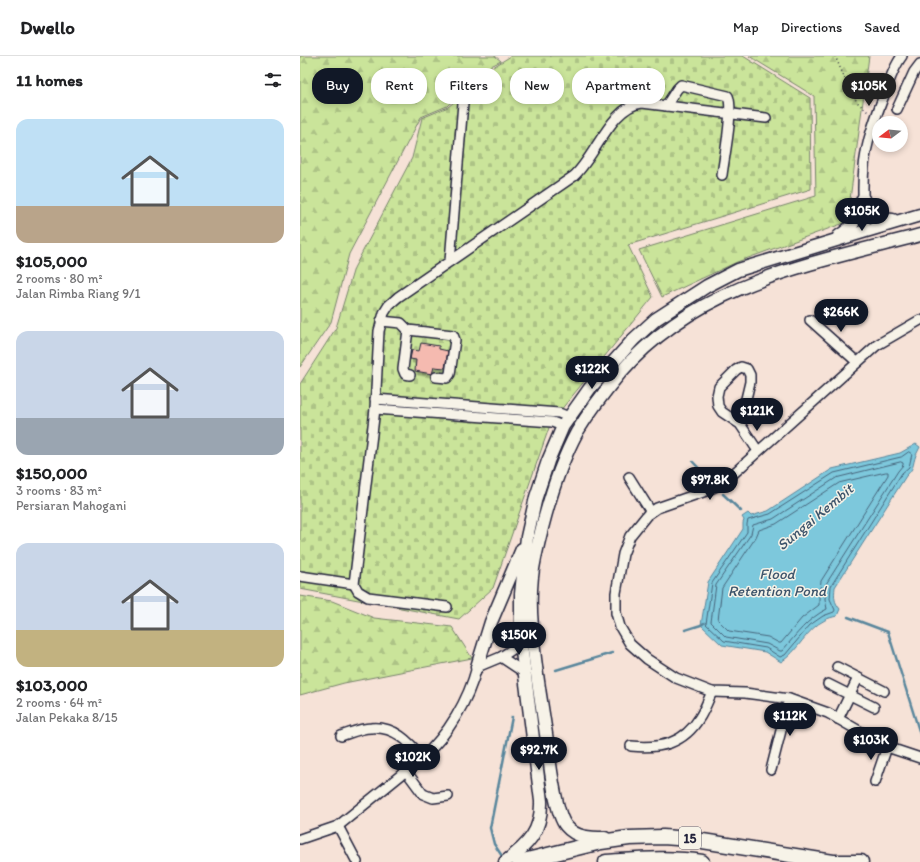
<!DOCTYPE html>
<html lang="en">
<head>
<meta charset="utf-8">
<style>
	:root { --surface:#fff; --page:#f2f2f2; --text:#202124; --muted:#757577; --line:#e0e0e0; --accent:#111827 }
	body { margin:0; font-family:Itim,sans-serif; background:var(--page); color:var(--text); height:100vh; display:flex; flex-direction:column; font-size:15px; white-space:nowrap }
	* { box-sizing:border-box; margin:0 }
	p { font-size:13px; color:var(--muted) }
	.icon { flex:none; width:22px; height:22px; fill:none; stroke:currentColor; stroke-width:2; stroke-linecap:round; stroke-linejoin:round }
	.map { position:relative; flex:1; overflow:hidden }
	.panel { display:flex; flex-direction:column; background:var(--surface); width:300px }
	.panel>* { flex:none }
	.hud { position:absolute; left:12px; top:12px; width:380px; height:36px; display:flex; gap:8px }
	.needle { width:26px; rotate:254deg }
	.buttons { position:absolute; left:572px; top:60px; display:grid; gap:8px }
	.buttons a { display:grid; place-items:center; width:36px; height:36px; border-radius:50%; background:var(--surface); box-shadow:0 2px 6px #0003; font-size:20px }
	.price { position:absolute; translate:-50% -34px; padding:0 9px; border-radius:14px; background:var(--accent); color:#fff; font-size:13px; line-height:26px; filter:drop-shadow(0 1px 2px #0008) }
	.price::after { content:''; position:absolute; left:50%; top:24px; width:12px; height:9px; margin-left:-6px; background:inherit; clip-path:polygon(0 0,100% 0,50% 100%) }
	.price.selected { background:#222; color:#fff }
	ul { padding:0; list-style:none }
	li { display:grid; align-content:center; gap:8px; height:212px; padding:0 16px }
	li span { display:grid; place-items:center; height:124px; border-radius:12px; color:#555 }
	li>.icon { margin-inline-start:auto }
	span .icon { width:72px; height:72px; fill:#fffc; stroke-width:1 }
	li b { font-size:17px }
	h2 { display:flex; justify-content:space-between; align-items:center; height:48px; padding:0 16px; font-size:17px }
	.pill { padding:0 14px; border-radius:16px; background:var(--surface); box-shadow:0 2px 6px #0003; font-size:14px; line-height:36px }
	.pill.selected { background:var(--accent); color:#fff }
	header { display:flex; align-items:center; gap:24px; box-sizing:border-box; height:56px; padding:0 20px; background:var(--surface); border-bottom:1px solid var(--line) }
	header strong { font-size:19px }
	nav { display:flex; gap:22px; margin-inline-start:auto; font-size:14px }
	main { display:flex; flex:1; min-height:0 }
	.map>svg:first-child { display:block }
	.forest { fill:url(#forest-firs); stroke:#76836a }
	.cemetery { fill:url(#cemetery-stones); stroke:#76836a }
	.water { fill:#7dc8dc; stroke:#59869c }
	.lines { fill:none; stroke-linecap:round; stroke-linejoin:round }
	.shore { stroke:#46647b; stroke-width:1 }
	.stream { stroke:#59869c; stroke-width:2.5 }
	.building { fill:#f5bab0; stroke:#22223b; filter:url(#shadow) }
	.minor-casing { stroke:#22223b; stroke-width:12 }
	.major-casing { stroke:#22223b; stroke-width:15 }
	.highway-casing { stroke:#22223b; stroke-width:17 }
	.path { stroke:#22223b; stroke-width:1.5; stroke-dasharray:1 3; stroke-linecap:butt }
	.minor { stroke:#f7f3e8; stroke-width:9 }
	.major { stroke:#f7f3e8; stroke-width:12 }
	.highway { stroke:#f7f3e8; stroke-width:14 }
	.labels { text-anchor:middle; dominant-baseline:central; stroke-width:3; stroke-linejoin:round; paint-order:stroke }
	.shield { fill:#f7f3e8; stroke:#62616f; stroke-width:1 }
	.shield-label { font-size:13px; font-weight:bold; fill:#22223b }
	.water-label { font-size:15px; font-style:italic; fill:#3d546b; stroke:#f7f3e8 }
</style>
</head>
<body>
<header>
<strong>Dwello</strong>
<nav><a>Map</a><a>Directions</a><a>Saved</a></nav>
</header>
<main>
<section class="panel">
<h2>11 homes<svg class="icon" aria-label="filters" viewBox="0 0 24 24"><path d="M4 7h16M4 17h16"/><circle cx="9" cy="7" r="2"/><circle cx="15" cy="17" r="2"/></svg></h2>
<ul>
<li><span style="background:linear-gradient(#bfe0f5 70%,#b9a48a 0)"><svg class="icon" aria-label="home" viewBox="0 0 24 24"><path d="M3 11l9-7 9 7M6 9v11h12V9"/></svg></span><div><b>$105,000</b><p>2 rooms · 80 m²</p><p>Jalan Rimba Riang 9/1</p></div></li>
<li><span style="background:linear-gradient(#c9d6e8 70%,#9aa5b1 0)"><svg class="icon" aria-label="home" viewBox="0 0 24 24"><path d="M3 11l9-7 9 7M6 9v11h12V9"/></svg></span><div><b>$150,000</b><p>3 rooms · 83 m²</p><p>Persiaran Mahogani</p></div></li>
<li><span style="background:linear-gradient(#c9d6e8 70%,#c2b280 0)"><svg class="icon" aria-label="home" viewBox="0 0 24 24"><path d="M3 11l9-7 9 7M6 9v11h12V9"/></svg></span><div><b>$103,000</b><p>2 rooms · 64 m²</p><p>Jalan Pekaka 8/15</p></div></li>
</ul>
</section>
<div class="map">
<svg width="620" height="806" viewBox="0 0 620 806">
	<defs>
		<pattern id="forest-firs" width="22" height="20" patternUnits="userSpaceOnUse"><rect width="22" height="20" fill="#cae49a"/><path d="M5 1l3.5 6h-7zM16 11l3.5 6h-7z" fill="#adc386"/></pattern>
		<pattern id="cemetery-stones" width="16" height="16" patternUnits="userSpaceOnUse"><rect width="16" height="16" fill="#cae49a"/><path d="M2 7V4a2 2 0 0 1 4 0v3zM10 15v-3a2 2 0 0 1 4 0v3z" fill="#adc386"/></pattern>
		<filter id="shadow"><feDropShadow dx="2" dy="3.5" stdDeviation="0" flood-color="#0004"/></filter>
	</defs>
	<rect width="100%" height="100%" fill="#f6e2d7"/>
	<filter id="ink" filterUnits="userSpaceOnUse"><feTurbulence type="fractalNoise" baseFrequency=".025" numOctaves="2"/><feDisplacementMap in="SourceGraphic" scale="8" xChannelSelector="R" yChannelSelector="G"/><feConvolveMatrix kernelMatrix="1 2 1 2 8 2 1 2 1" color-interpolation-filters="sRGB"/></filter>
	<g filter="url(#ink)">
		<g class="forest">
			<polygon points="0,0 195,0 201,5 189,11 147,50 121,61 49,198 31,266 0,311"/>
			<polygon points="449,0 569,0 547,166 437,206 362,241 339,194 516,140 514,40"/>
			<polygon points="0,540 32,545 74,562 152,571 172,602 44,627 0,639"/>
		</g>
		<polygon class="cemetery" points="211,0 250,0 251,1 251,0 443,0 510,42 511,133 328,189 353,241 251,366 193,532 159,563 0,533 0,328 36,272 54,212 112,102 122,62 148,51 175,29 190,13"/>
		<path class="water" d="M616,388L620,391C619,394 617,396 616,399C612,410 615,411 606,420L535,531C534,541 534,546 540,553L537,560C533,561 528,562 525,564C506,573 498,596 481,606L465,596L422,589L401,569L408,526L443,473V467L444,464L442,461L448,457L451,460L468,455L532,413L600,397Z"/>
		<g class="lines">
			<g class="shore">
				<polygon points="609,396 612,398 609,411 602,417 531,530 530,543 535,554 534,556 523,560 510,569 485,599 480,601 466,592 424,585 406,568 412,527 447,476 447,468 448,464 470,458 534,417 601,401"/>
				<path d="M601,406L603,407V409L598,415L526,528L525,543L527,553C507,563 497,578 482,595H480L467,588L426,581L411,566L416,529L451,478L453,469L473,463L536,422Z"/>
				<polygon points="586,416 588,416 588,419 521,525 519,541 519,549 502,562 481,587 479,587 468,581 429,575 418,564 422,532 456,481 459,474 476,468 539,427"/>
			</g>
			<g class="stream">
				<polyline points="393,406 411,425"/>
				<polyline points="423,438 441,455"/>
				<polyline points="548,561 588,576 620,678"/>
				<polyline points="385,574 401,569 404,567"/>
				<polyline points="256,614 312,597"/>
				<polyline points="202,800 194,788 190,772 212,661"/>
			</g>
		</g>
		<polygon class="building" points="121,287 139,290 139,293 148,295 145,312 134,311 132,318 115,315 116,304 110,303 112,294 119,295"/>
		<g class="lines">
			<g class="minor-casing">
				<g id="minor">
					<path d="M366,50L377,33L381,29L428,40C434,54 424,102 422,119"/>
					<polyline points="597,53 614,16 620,8"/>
					<path d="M566,175C562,145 561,112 569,83C573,69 578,55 583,42C588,28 593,12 602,0"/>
					<polyline points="150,205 163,47"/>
					<polyline points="510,264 557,306"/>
					<polyline points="620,264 577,289 423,427 406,435 357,452 347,459 330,480 323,498 316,537 316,557 320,571 330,588 347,603 376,622 412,636 445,637 489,643 528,657 587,691 620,702"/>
					<polyline points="81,265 101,267 108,274 153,279 155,284 150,318 147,322 136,321"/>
					<polyline points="108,274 103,313 105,318 110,319"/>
					<polyline points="75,343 259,357 269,361"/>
					<polyline points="75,353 252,366 263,370"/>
					<polyline points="440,368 450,326 450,319 447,313 441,311 436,314 419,331 417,340 418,350 422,356 440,368 458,395"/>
					<polyline points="329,421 351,456"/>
					<polyline points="0,520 54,528"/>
					<path d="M147,551L68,541L58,535L54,528L75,353L79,275L84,257L89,249L98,241L274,120C296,100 311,50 342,47L466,62"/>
					<polyline points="201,601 225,617"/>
					<polyline points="537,611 584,635"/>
					<polyline points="528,628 574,651"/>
					<polyline points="538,663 558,622"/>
					<path d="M41,680C50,677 61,672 71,672C94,670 109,685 122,702"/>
					<path d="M331,690C360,693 384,688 400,661C405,653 408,644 412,636"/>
					<polyline points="471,714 489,643"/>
					<polyline points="106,715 123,738 133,742 148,740"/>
					<polyline points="575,726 587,691"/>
					<polyline points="38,770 57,806"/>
					<path d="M0,783L38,770L122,702C148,679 168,645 177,611L201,601L225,585"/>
				</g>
			</g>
			<g class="major-casing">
				<g id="major">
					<path d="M563,143C571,161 573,163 593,164"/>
					<path d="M539,180C555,170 558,160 563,143"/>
					<polyline points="177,611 191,566 222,493"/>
					<path d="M305,782C291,782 276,782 266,770C254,756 249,698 246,678C241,643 234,607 232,571C230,549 230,525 235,502C244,460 256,415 277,376C289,356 305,335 320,317C398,227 510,208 620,179"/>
					<path d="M205,806C228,789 242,775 241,745L221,588V538L227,481L236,441L248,405L263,370L290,332L334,283L356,263L407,230L438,214L566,175L620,159"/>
				</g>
			</g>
			<g class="highway-casing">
				<g id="highway">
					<polyline points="219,806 301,786 329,782 363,781 390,783 533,806 561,806"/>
					<path d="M306,806C338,804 371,801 402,806"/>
				</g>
			</g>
			<polyline class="path" points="535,0 549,32 557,46 568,56"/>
			<use href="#minor" class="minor"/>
			<use href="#major" class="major"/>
			<use href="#highway" class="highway"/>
		</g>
	</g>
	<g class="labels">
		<rect class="shield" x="379" y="771" width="22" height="22" rx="3"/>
		<g class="shield-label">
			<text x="390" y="782">15</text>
		</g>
		<g class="water-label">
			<text transform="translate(515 461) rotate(-40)">Sungai Kembit</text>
			<text x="477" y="518">Flood<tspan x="477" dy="17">Retention Pond</tspan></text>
		</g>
	</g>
</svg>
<div class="buttons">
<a><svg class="needle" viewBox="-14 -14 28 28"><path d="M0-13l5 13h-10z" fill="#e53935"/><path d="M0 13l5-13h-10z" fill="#757577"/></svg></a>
</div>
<b class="price selected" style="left:569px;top:51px">$105K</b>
<b class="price" style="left:562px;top:176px">$105K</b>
<b class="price" style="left:541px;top:277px">$266K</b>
<b class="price" style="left:292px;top:334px">$122K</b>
<b class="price" style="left:457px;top:376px">$121K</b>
<b class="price" style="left:410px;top:445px">$97.8K</b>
<b class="price" style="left:219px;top:600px">$150K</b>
<b class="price" style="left:490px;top:681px">$112K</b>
<b class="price" style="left:571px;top:705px">$103K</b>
<b class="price" style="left:239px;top:715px">$92.7K</b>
<b class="price" style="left:113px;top:722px">$102K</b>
<div class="hud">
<a class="pill selected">Buy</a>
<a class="pill">Rent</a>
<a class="pill">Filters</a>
<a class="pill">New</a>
<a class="pill">Apartment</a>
</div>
</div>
</main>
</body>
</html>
